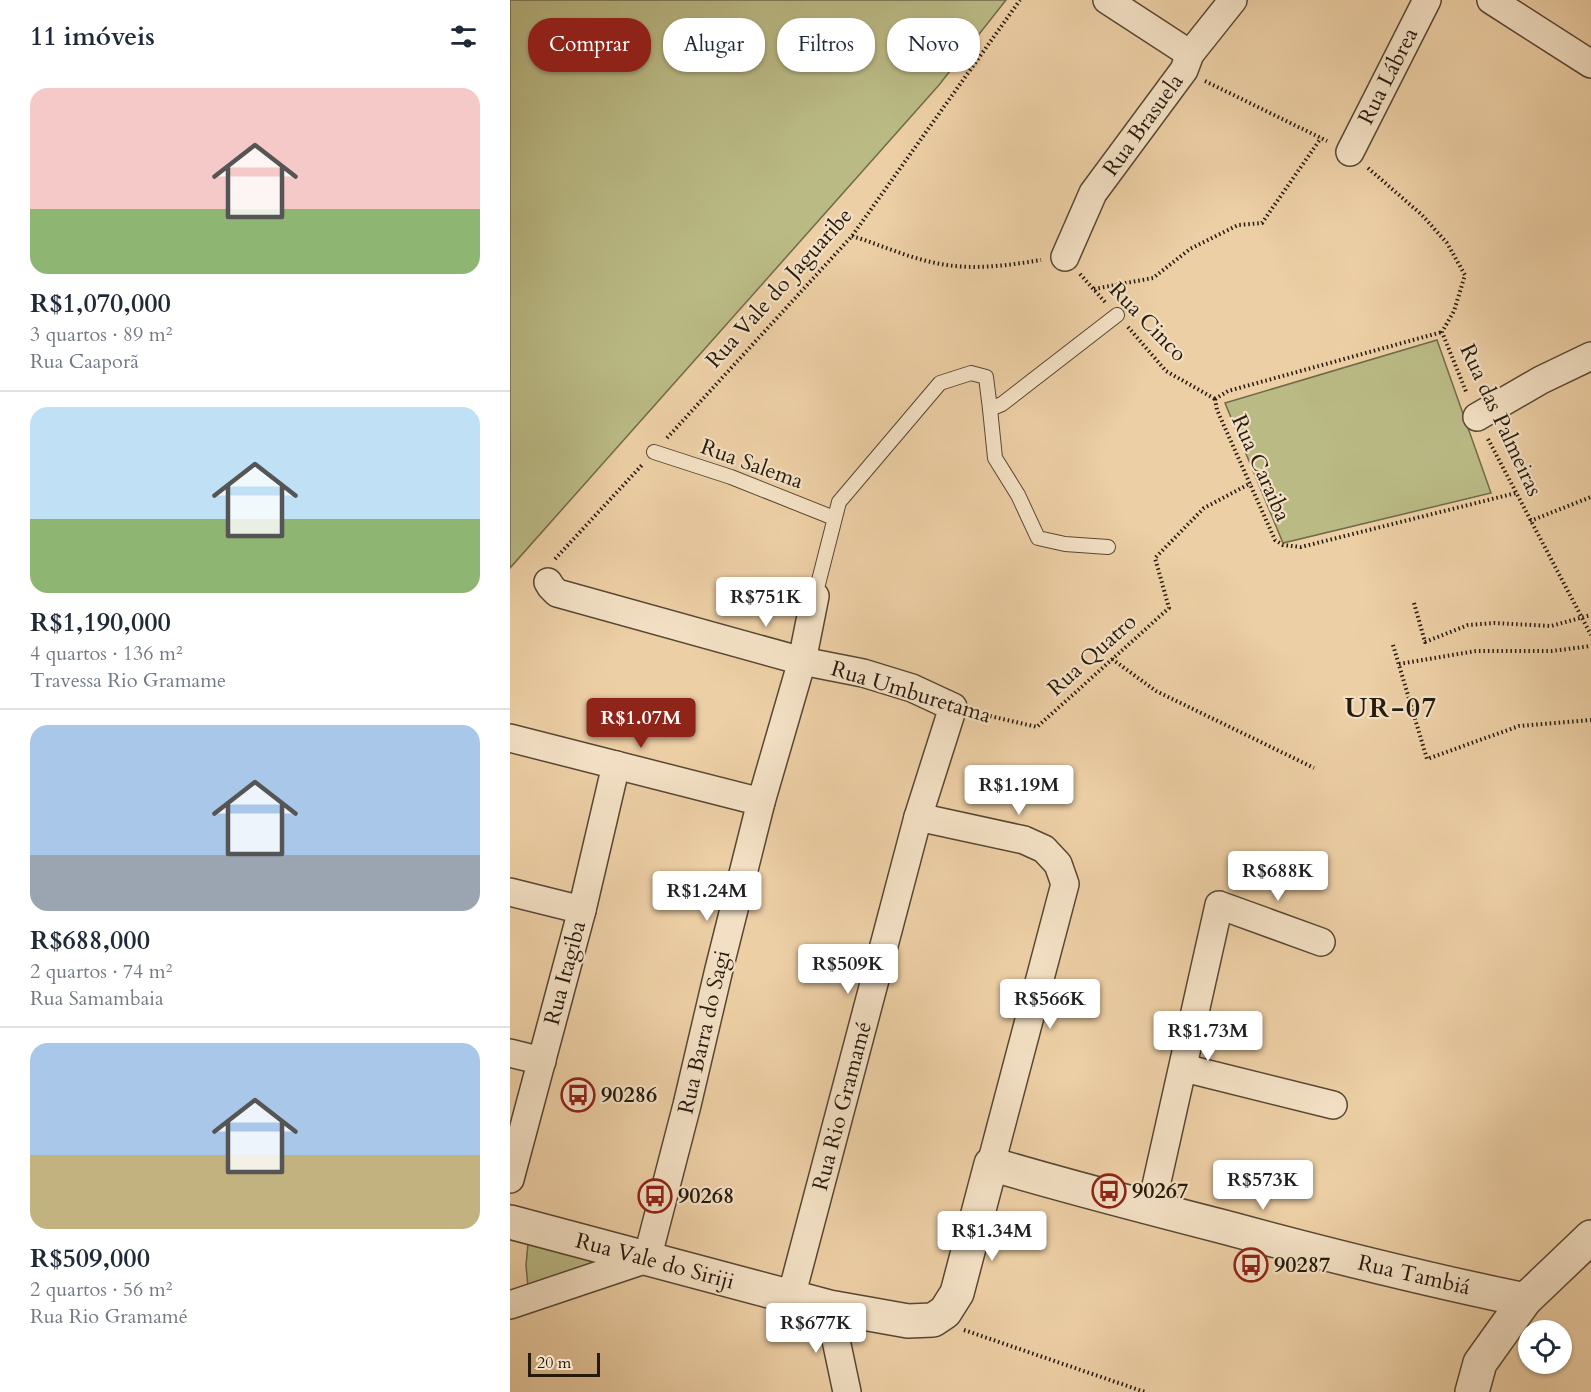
<!DOCTYPE html>
<html lang="pt">
<head>
<meta charset="utf-8">
<style>
	:root { --surface:#fff; --page:#f6f6f7; --text:#1f2937; --muted:#747a83; --line:#e0e1e3; --accent:#8f2418 }
	body { margin:0; font-family:Cardo,serif; background:var(--page); color:var(--text); height:100vh; display:flex; flex-direction:column; font-size:22px; white-space:nowrap }
	* { box-sizing:border-box; margin:0 }
	p { font-size:20px; color:var(--muted) }
	.icon { flex:none; width:33px; height:33px; fill:none; stroke:currentColor; stroke-width:2; stroke-linecap:round; stroke-linejoin:round }
	.map { position:relative; flex:1; overflow:hidden }
	.drawer { display:flex; flex-direction:column; background:var(--surface); width:510px }
	.drawer>* { flex:none }
	.top-card { position:absolute; left:18px; top:18px; width:570px; height:54px; display:flex; gap:12px }
	.fabs { position:absolute; left:1008px; top:1320px; display:grid; gap:12px }
	.fabs a { display:grid; place-items:center; width:54px; height:54px; border-radius:50%; background:var(--surface); box-shadow:0 2px 4px #0004; font-size:30px }
	.scale { position:absolute; left:18px; bottom:15px; width:72px; box-sizing:border-box; padding-left:6px; border:3px solid #261a0d; border-top:0; font-size:16px; line-height:21px; white-space:nowrap; color:#261a0d; -webkit-text-stroke:4px #f3e0c4; paint-order:stroke }
	.price { position:absolute; translate:-50% -51px; padding:0 14px; border-radius:6px; background:#fff; color:#222; font-size:20px; line-height:39px; filter:drop-shadow(0 2px 3px #0008) }
	.price::after { content:''; position:absolute; left:50%; top:36px; width:18px; height:14px; margin-left:-9px; background:inherit; clip-path:polygon(0 0,100% 0,50% 100%) }
	.price.on { background:var(--accent); color:#fff }
	ul { padding:0; list-style:none }
	li { display:grid; align-content:center; gap:12px; height:318px; padding:0 30px }
	li+li { border-top:2px solid var(--line) }
	li span { display:grid; place-items:center; height:186px; border-radius:18px; color:#555 }
	li>.icon { margin-inline-start:auto }
	span .icon { width:108px; height:108px; fill:#fffc; stroke-width:1 }
	li b { font-size:26px }
	h2 { display:flex; justify-content:space-between; align-items:center; height:72px; padding:0 30px; font-size:26px }
	.pill { padding:0 21px; border-radius:24px; background:var(--surface); box-shadow:0 2px 4px #0004; font-size:21px; line-height:54px }
	.pill.on { background:var(--accent); color:#fff }
	main { display:flex; flex:1; min-height:0 }
	.map>svg:first-child { display:block }
	.green { fill:#baba85; stroke:#706a49; stroke-width:1.5 }
	.lines { fill:none; stroke-linecap:round; stroke-linejoin:round }
	.service-casing { stroke:#584733; stroke-width:16 }
	.minor-casing { stroke:#584733; stroke-width:30 }
	.tertiary-casing { stroke:#584733; stroke-width:36 }
	.path { stroke:#261a0d; stroke-width:4; stroke-dasharray:1.5 3; stroke-linecap:butt }
	.service { stroke:#f3e0c4; stroke-width:14 }
	.minor { stroke:#f3e0c4; stroke-width:27 }
	.tertiary { stroke:#f3e0c4; stroke-width:33 }
	.labels { text-anchor:middle; dominant-baseline:central; stroke-width:4.5; stroke-linejoin:round; paint-order:stroke }
	.street-label { font-size:22px; fill:#261a0d; stroke:#f3e0c4 }
	.poi-label { font-size:22px; font-weight:bold; fill:#261a0d; stroke:#f3e0c4; text-anchor:start }
	.district-label { font-size:28px; font-weight:bold; letter-spacing:1.5px; fill:#261a0d; stroke:#f3e0c4 }
</style>
</head>
<body>
<main>
<section class="drawer">
<h2>11 imóveis<svg class="icon" aria-label="filters" viewBox="0 0 24 24"><path d="M4 7h16M4 17h16"/><circle cx="9" cy="7" r="2"/><circle cx="15" cy="17" r="2"/></svg></h2>
<ul>
<li><span style="background:linear-gradient(#f6c9c9 65%,#8fb573 0)"><svg class="icon" aria-label="home" viewBox="0 0 24 24"><path d="M3 11l9-7 9 7M6 9v11h12V9"/></svg></span><div><b>R$1,070,000</b><p>3 quartos · 89 m²</p><p>Rua Caaporã</p></div></li>
<li><span style="background:linear-gradient(#bfe0f5 60%,#8fb573 0)"><svg class="icon" aria-label="home" viewBox="0 0 24 24"><path d="M3 11l9-7 9 7M6 9v11h12V9"/></svg></span><div><b>R$1,190,000</b><p>4 quartos · 136 m²</p><p>Travessa Rio Gramame</p></div></li>
<li><span style="background:linear-gradient(#a9c7e8 70%,#9aa5b1 0)"><svg class="icon" aria-label="home" viewBox="0 0 24 24"><path d="M3 11l9-7 9 7M6 9v11h12V9"/></svg></span><div><b>R$688,000</b><p>2 quartos · 74 m²</p><p>Rua Samambaia</p></div></li>
<li><span style="background:linear-gradient(#a9c7e8 60%,#c2b280 0)"><svg class="icon" aria-label="home" viewBox="0 0 24 24"><path d="M3 11l9-7 9 7M6 9v11h12V9"/></svg></span><div><b>R$509,000</b><p>2 quartos · 56 m²</p><p>Rua Rio Gramamé</p></div></li>
</ul>
</section>
<div class="map">
<svg width="1081" height="1392" viewBox="0 0 1081 1392">
	<rect width="100%" height="100%" fill="#edcfa5"/>
	<filter id="stains"><feTurbulence type="fractalNoise" baseFrequency=".00333" numOctaves="4"/><feColorMatrix values="0 0 0 0 .2 0 0 0 0 .09 0 0 0 0 .02 0 0 0 .5 -.17"/></filter>
	<radialGradient id="worn" r=".72"><stop offset=".6" stop-color="#630" stop-opacity="0"/><stop offset="1" stop-color="#630" stop-opacity=".3"/></radialGradient>
	<g class="green">
		<polygon points="0,0 496,0 429,85 0,568"/>
		<polygon points="927,340 981,493 773,543 715,403"/>
		<polygon points="18,1244 83,1259 84,1263 18,1287 16,1265"/>
	</g>
	<g class="lines">
		<g class="service-casing">
			<g id="service">
				<polyline points="480,409 485,458 508,495 528,538 555,544 598,547"/>
				<polyline points="144,452 221,477 324,518"/>
				<polyline points="305,596 329,502 430,383 461,373 476,377 480,409 492,404 607,315"/>
			</g>
		</g>
		<g class="minor-casing">
			<g id="minor">
				<polyline points="597,0 680,54"/>
				<polyline points="981,0 1081,64"/>
				<polyline points="840,152 917,0"/>
				<polyline points="555,257 583,193 674,70 680,54 723,0"/>
				<polyline points="967,417 1031,380 1081,356"/>
				<polyline points="38,582 41,587 47,593 292,661 353,673 402,688 443,707 408,817 281,1297"/>
				<polyline points="0,738 251,802"/>
				<polyline points="408,817 514,840 534,849 548,864 555,884 481,1164"/>
				<polyline points="0,892 72,910"/>
				<polyline points="0,1053 32,1061"/>
				<polyline points="674,1068 823,1105"/>
				<polyline points="0,1179 72,910 106,765"/>
				<polyline points="641,1208 709,905 811,942"/>
				<polyline points="0,1305 137,1259 177,1105 209,969 251,802 292,661 305,596"/>
				<polyline points="319,1307 337,1392"/>
			</g>
		</g>
		<g class="tertiary-casing">
			<g id="tertiary">
				<path d="M0,1222L319,1307L398,1321L423,1320L435,1312L447,1293L481,1164C558,1187 636,1207 714,1227C814,1254 914,1279 1015,1300"/>
				<polyline points="962,1392 970,1363 1015,1300 1081,1237"/>
			</g>
		</g>
		<g class="path">
			<polyline points="695,81 817,141"/>
			<polyline points="858,168 912,215 937,243 955,275 944,311 932,332 957,394"/>
			<path d="M342,236C368,244 394,256 421,262C457,271 495,266 531,260"/>
			<polyline points="570,274 595,302"/>
			<polyline points="584,289 643,278 680,249 728,225 752,223 811,138"/>
			<polyline points="618,327 656,371 705,399"/>
			<polyline points="705,399 707,410 765,540 773,545 791,547 1006,493"/>
			<polyline points="705,399 718,391 932,332"/>
			<polyline points="157,438 342,236 510,0"/>
			<polyline points="978,439 1081,635"/>
			<polyline points="1020,521 1081,497"/>
			<polyline points="45,559 132,465"/>
			<polyline points="904,603 915,642 958,625 985,623 1041,626 1081,615"/>
			<polyline points="883,645 917,759 1009,726 1081,720"/>
			<polyline points="602,659 646,691 804,768"/>
			<polyline points="889,664 966,651 1042,651 1081,646"/>
			<polyline points="467,713 527,727 659,608 645,558 694,508 741,483"/>
			<polyline points="454,1330 635,1392"/>
		</g>
		<use href="#service" class="service"/>
		<use href="#minor" class="minor"/>
		<use href="#tertiary" class="tertiary"/>
	</g>
	<defs>
		<g id="bus-ring" transform="scale(1.725)"><circle r="9.5" fill="#f3e0c4" stroke="#8f2418" stroke-width="1.5"/><path d="M-5-6H5V4H4V6H2V4H-2V6H-4V4H-5ZM-3.5-4V0h7V-4ZM-3.5 1.2v1.5H-2V1.2ZM2 1.2v1.5H3.5V1.2Z" fill="#8f2418"/></g>
	</defs>
	<g fill-rule="evenodd">
		<use href="#bus-ring" x="68" y="1095"/>
		<use href="#bus-ring" x="599" y="1191"/>
		<use href="#bus-ring" x="145" y="1196"/>
		<use href="#bus-ring" x="741" y="1265"/>
	</g>
	<g class="labels">
		<g class="street-label">
			<text transform="translate(878 76) rotate(-63)">Rua Lábrea</text>
			<text transform="translate(633 125) rotate(-54)">Rua Brasuela</text>
			<text transform="translate(269 288) rotate(-48)">Rua Vale do Jaguaribe</text>
			<text transform="translate(638 322) rotate(46)">Rua Cinco</text>
			<text transform="translate(991 420) rotate(65)">Rua das Palmeiras</text>
			<text transform="translate(242 464) rotate(20)">Rua Salema</text>
			<text transform="translate(751 468) rotate(66)">Rua Caraiba</text>
			<text transform="translate(582 655) rotate(-42)">Rua Quatro</text>
			<text transform="translate(401 692) rotate(17)">Rua Umburetama</text>
			<text transform="translate(55 973) rotate(-75)">Rua Itagiba</text>
			<text transform="translate(194 1032) rotate(-77)">Rua Barra do Sagi</text>
			<text transform="translate(332 1106) rotate(-75)">Rua Rio Gramamé</text>
			<text transform="translate(145 1261) rotate(15)">Rua Vale do Siriji</text>
			<text transform="translate(904 1275) rotate(13)">Rua Tambiá</text>
		</g>
		<g class="poi-label">
			<text x="91" y="1095">90286</text>
			<text x="622" y="1191">90267</text>
			<text x="168" y="1196">90268</text>
			<text x="764" y="1265">90287</text>
		</g>
		<g class="district-label">
			<text x="881" y="708">UR-07</text>
		</g>
	</g>
	<rect width="100%" height="100%" filter="url(#stains)"/>
	<rect width="100%" height="100%" fill="url(#worn)"/>
</svg>
<div class="fabs">
<a><svg class="icon" aria-label="locate" viewBox="0 0 24 24"><circle cx="12" cy="12" r="6"/><path d="M12 2v4M12 18v4M2 12h4M18 12h4"/></svg></a>
</div>
<div class="scale">20 m</div>
<b class="price" style="left:256px;top:628px">R$751K</b>
<b class="price on" style="left:131px;top:749px">R$1.07M</b>
<b class="price" style="left:509px;top:816px">R$1.19M</b>
<b class="price" style="left:768px;top:902px">R$688K</b>
<b class="price" style="left:197px;top:922px">R$1.24M</b>
<b class="price" style="left:338px;top:995px">R$509K</b>
<b class="price" style="left:540px;top:1030px">R$566K</b>
<b class="price" style="left:698px;top:1062px">R$1.73M</b>
<b class="price" style="left:753px;top:1211px">R$573K</b>
<b class="price" style="left:482px;top:1262px">R$1.34M</b>
<b class="price" style="left:306px;top:1354px">R$677K</b>
<div class="top-card">
<a class="pill on">Comprar</a>
<a class="pill">Alugar</a>
<a class="pill">Filtros</a>
<a class="pill">Novo</a>
</div>
</div>
</main>
</body>
</html>
